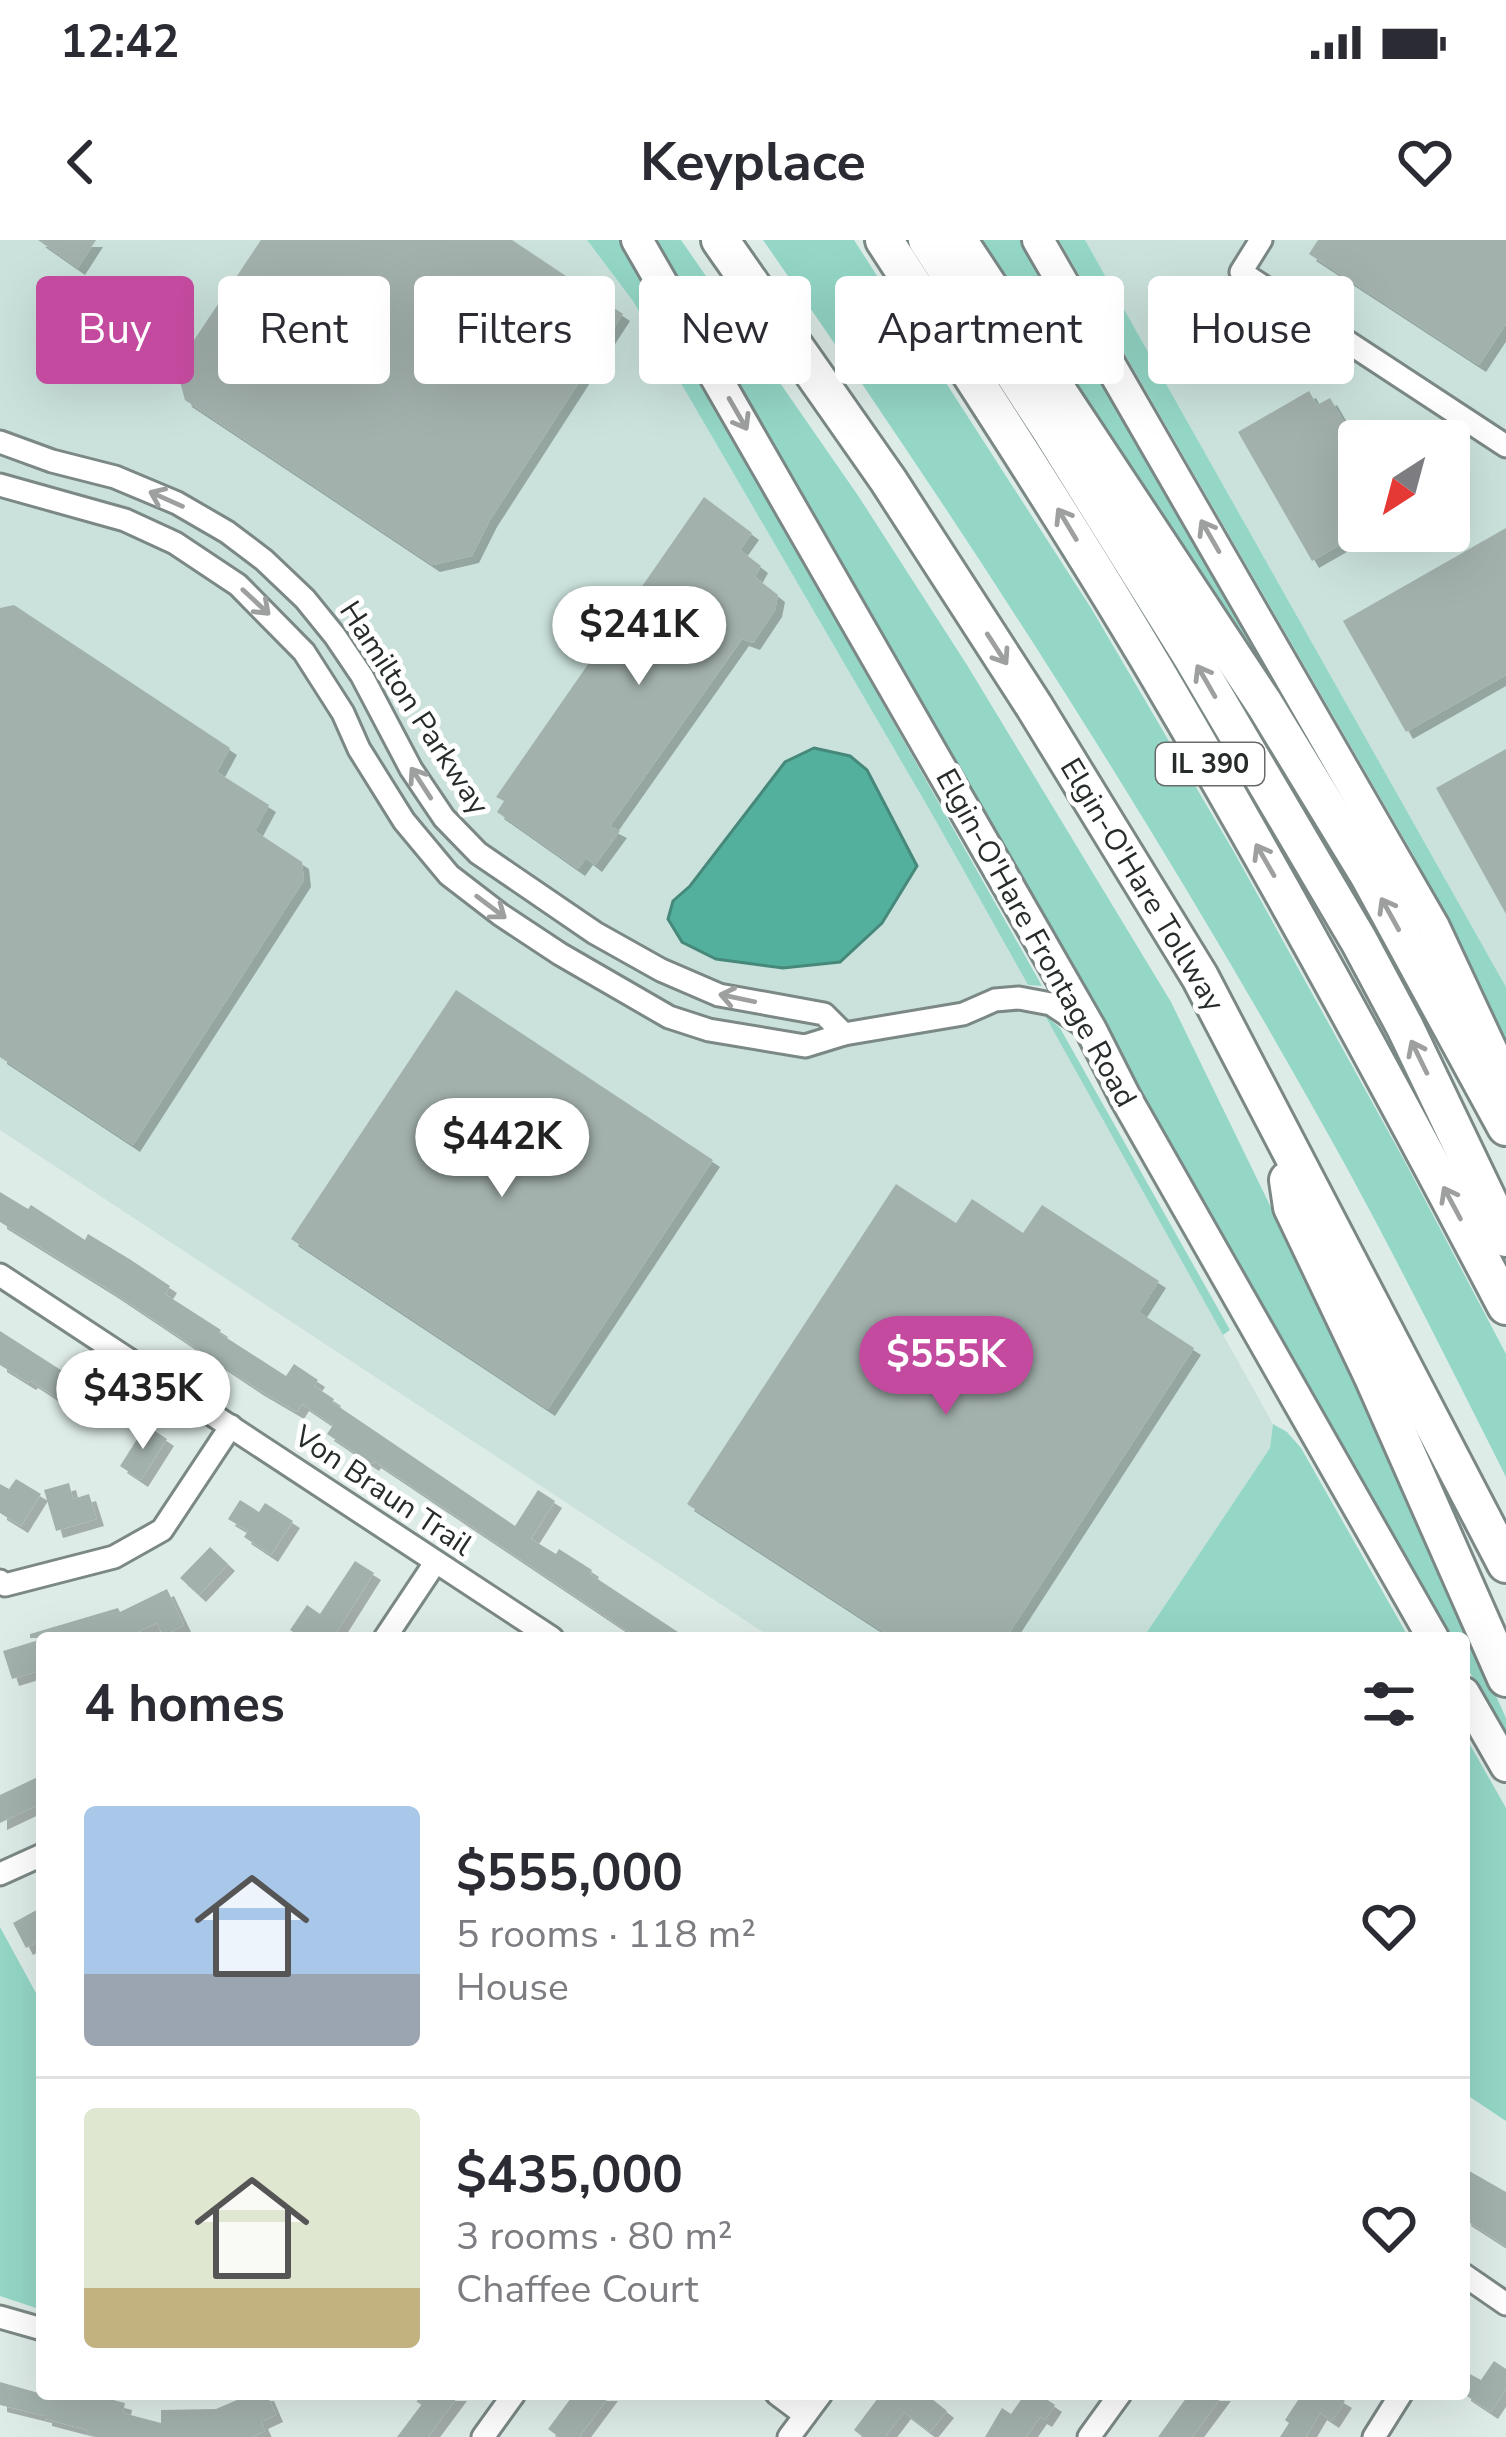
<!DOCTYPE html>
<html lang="en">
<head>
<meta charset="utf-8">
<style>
	:root { --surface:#fff; --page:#f2f2f3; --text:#2b2b33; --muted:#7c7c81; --line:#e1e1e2; --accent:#c34a9e }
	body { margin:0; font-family:"Nunito Sans",sans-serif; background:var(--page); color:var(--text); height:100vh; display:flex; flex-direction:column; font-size:45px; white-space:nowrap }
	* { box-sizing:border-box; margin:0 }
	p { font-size:39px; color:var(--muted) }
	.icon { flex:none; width:66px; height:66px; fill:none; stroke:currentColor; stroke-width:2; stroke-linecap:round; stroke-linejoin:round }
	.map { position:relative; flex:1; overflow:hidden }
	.drawer { position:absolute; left:36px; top:1392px; width:1434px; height:768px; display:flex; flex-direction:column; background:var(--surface); border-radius:12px; box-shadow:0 12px 48px #0002 }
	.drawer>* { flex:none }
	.banner { position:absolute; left:36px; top:36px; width:1434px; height:108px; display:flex; gap:24px }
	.needle { width:78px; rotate:216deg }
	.buttons { position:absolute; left:1338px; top:180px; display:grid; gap:24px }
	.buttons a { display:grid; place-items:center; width:132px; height:132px; border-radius:12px; background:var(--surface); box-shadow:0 12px 48px #0002; font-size:60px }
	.price { position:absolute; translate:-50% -102px; padding:0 27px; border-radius:42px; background:#fff; color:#222; font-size:39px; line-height:78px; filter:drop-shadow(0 3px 6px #0008) }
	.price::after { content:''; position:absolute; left:50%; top:72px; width:36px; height:27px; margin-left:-18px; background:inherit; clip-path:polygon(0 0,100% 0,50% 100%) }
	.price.current { background:var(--accent); color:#fff }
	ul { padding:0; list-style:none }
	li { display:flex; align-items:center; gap:36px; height:300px; padding:0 48px }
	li+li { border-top:3px solid var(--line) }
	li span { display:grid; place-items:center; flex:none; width:336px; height:240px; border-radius:12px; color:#555 }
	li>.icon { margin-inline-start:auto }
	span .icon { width:144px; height:144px; fill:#fffc; stroke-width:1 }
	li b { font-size:51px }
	h2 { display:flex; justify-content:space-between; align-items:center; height:144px; padding:0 48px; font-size:51px }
	.tag { padding:0 42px; border-radius:12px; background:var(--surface); box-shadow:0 12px 48px #0002; font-size:42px; line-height:108px }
	.tag.current { background:var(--accent); color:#fff }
	.status { display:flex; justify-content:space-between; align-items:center; height:84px; padding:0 60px; background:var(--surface); direction:ltr }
	.status svg { height:33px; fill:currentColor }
	header { display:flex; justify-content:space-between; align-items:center; height:156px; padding:0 48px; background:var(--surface); font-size:54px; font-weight:700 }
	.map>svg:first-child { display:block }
	.built { fill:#cbe2dc; fill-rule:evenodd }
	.green { fill:#94d7c7 }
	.water { fill:#53b09d; stroke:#46887a; stroke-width:3 }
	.building { fill:#a3b1ad; filter:url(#shadow) }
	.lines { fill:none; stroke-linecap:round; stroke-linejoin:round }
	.street-casing { stroke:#7b8885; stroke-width:27 }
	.secondary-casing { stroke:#7b8885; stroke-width:36 }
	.highway-casing { stroke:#7b8885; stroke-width:42 }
	.street { stroke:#fff; stroke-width:21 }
	.secondary { stroke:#fff; stroke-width:30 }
	.highway { stroke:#fff; stroke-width:36 }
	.oneway { stroke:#9ea09f }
	.labels { text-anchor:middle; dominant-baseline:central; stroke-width:10; stroke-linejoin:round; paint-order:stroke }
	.shield { fill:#fff; stroke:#686b6a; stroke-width:3 }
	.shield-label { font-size:27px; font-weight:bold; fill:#272c2a }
	.street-label { font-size:30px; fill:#272c2a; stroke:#fff }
</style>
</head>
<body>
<div class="status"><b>12:42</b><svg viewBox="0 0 49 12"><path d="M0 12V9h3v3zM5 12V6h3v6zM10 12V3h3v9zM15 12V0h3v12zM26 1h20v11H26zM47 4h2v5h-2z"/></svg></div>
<header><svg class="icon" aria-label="back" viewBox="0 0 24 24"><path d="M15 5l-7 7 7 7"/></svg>Keyplace<svg class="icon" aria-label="heart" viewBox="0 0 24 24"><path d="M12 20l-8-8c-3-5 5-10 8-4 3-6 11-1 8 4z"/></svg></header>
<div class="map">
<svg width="1506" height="2197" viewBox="0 0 1506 2197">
	<defs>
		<filter id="shadow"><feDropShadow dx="7" dy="7" stdDeviation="0" flood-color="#0004"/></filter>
	</defs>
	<rect width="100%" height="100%" fill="#deece8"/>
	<g class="built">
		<polygon points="0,0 587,0 633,61 932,574 1273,1184 1270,1208 1143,1398 772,1398 0,890"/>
		<path d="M1085,0H1506V747L1395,550ZM1359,201H1449V291H1359Z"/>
	</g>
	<g class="green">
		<polygon points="587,0 620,0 634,22 1042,746 1028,745 932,574 633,61"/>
		<polygon points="657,0 681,0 859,257 967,425 1171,762 1321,1070 1506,1478 1506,1496 1464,1422 1464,1398 1450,1398"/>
		<path d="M763,0H854L1091,368L1234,612L1404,920L1506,1114V1237C1454,1134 1403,1031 1348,930C1171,609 973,301 763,0Z"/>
		<polygon points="980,0 1022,0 1403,661 1263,431"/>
		<polygon points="1059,0 1085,0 1506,747 1506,801 1413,614"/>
		<polygon points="1044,774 1060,788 1230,1090 1223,1095"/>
		<polygon points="1273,1184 1287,1192 1301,1208 1409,1398 1143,1398 1270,1208"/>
		<polygon points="1464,1494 1506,1568 1506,1881 1464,1853"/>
		<polygon points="0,1687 37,1755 42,1753 42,2070 0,2056"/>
	</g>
	<polygon class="water" points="814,508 850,516 867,530 917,626 882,683 840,722 783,728 716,719 682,702 668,679 673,661 690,646 785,522"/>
	<g class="building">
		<polygon points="38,0 96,0 78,28"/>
		<polygon points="261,0 512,0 623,74 490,280 472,316 433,325 185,160 176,127"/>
		<polygon points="1318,0 1506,0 1506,84 1479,125 1309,14"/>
		<polygon points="1309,151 1317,165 1330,158 1359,208 1359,294 1312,321 1238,192"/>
		<polygon points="704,257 752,293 740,310 761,326 755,337 778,355 775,370 753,403 742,399 610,586 620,591 595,625 586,618 578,629 497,572 504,561 496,557"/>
		<polygon points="1506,288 1506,435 1406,492 1343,381"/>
		<polygon points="14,365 230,508 217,532 269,565 255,591 302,622 304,640 133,905 0,817 0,368"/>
		<polygon points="1506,509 1506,674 1436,548"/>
		<polygon points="456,750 713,920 548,1169 291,999"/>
		<polygon points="896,944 956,983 972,959 1023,993 1042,965 1159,1041 1139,1072 1194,1108 1006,1398 893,1398 687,1264"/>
		<polygon points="0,952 28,969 31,965 85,1000 88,994 131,1020 170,1046 165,1054 221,1090 219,1093 286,1136 294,1124 318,1140 314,1146 334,1159 332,1162 515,1286 538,1250 555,1261 531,1299 556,1314 559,1309 592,1330 590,1334 687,1398 639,1398 620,1386 374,1221 372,1224 327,1194 333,1185 302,1164 297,1172 256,1148 111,1051 0,982"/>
		<polygon points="0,1091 103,1157 89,1179 31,1141 29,1143 0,1125"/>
		<polygon points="146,1185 167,1199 141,1240 120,1226"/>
		<polygon points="16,1239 41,1254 21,1286 0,1273 0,1244 9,1249"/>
		<polygon points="69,1243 73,1259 89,1254 97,1279 56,1291 44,1250"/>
		<polygon points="240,1260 259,1272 265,1263 293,1281 271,1315 244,1297 248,1291 228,1279"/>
		<polygon points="210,1307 228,1324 199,1355 180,1338"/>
		<polygon points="355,1321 374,1333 333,1398 302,1398 290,1390 307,1365 320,1374"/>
		<polygon points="167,1349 184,1385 163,1396 157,1383 125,1398 30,1398 30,1394 118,1368 120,1372"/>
		<polygon points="42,1399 42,1430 12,1439 3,1411"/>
		<polygon points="42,1535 42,1563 0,1583 0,1555"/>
		<polygon points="42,1667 42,1699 26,1708 13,1683"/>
		<polygon points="1464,1928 1506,1952 1506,2006 1464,1979"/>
		<polygon points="1494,2121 1506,2129 1506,2149 1491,2172 1464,2154 1464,2144 1470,2134 1481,2140"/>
		<polygon points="0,2142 42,2154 90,2154 125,2163 123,2173 161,2183 161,2170 216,2169 251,2154 267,2154 276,2175 261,2182 265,2191 252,2197 97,2197 86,2194 87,2190 45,2179 45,2176 0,2165"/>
		<polygon points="409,2154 460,2154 428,2197 397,2197 422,2164"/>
		<polygon points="574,2154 611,2154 579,2197 559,2197 548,2189"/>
		<polygon points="881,2154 926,2154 947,2171 930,2192 904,2172 885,2197 863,2197 854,2190"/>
		<polygon points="1025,2154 1039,2154 1055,2165 1045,2180 1040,2177 1026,2197 985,2197 1002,2168 1011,2174"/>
		<polygon points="1189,2154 1224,2154 1192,2197 1158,2197"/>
		<polygon points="1302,2154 1333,2154 1345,2161 1332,2181 1320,2173 1306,2197 1280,2197 1289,2183 1285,2180"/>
	</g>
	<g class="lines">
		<g class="street-casing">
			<g id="street">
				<polyline points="1261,0 1241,32 1506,206"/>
				<polyline points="0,202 52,221 115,237 177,263 227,292 264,320 305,359 335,396 362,436 411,529 444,578 478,613 595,693 661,730 719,755 824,774 844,794"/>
				<polyline points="0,245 125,280 175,303 238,345 304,412 343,473 359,509 404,581 449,635 501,675 560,714 669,777 709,790 805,806 844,794 963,774 995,760 1019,758 1051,764 1087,788"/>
				<polyline points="0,1035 552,1398"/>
				<polyline points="0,1341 5,1345 114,1317 162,1290 231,1186"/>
				<polyline points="385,1398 435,1323"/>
				<polyline points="0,1634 42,1615"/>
				<polyline points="1464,2035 1506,2064"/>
				<polyline points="0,2077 42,2089"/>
				<polyline points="777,2154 805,2175"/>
				<polyline points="483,2197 514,2154"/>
				<polyline points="789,2197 821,2154"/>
				<polyline points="1089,2197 1120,2154"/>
				<polyline points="1374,2197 1401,2154"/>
			</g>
		</g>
		<g class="secondary-casing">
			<g id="secondary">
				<polyline points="637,0 1091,790 1125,857 1433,1398"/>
				<polyline points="1038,0 1434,687 1506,841"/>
				<polyline points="1464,1453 1506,1526"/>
			</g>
		</g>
		<g class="highway-casing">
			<g id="highway">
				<polyline points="720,0 888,240 1034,466 1200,737 1506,1324"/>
				<path d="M884,0C978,145 1072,289 1160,438C1281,644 1395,854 1506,1066"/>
				<polyline points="927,0 1051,191 1193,419 1359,701 1405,787 1506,998"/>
				<polyline points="958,0 1265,465 1369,636 1506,887"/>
				<polyline points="1288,940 1292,967 1373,1137 1506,1438"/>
			</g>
		</g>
		<use href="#street" class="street"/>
		<use href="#secondary" class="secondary"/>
		<use href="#highway" class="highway"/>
	</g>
	<defs><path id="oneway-shaft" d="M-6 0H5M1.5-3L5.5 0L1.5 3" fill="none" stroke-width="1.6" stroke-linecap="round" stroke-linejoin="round" transform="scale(3)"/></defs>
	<g class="oneway">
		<use href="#oneway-shaft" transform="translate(738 174) rotate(60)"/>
		<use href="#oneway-shaft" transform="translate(166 259) rotate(-156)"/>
		<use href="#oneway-shaft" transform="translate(1067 284) rotate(-121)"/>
		<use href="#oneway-shaft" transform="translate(1210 296) rotate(-120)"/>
		<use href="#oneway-shaft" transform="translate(256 362) rotate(43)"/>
		<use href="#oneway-shaft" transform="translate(997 409) rotate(57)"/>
		<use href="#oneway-shaft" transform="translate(1206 441) rotate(-120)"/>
		<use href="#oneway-shaft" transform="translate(421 543) rotate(-123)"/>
		<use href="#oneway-shaft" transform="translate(1265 620) rotate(-120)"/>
		<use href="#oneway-shaft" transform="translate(491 667) rotate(37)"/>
		<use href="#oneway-shaft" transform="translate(1390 674) rotate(-119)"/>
		<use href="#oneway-shaft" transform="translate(737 758) rotate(-168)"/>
		<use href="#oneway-shaft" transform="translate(1419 817) rotate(-116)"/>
		<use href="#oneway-shaft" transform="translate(1452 963) rotate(-118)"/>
	</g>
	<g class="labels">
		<rect class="shield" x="1156" y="503" width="108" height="42" rx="9"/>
		<g class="shield-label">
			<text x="1210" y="524">IL 390</text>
		</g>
		<g class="street-label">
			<text transform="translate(414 468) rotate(57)">Hamilton Parkway</text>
			<text transform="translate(1142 645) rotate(59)">Elgin-O'Hare Tollway</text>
			<text transform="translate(1036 698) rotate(61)">Elgin-O'Hare Frontage Road</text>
			<text transform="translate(383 1251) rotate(34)">Von Braun Trail</text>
		</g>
	</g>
</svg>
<div class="buttons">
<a><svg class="needle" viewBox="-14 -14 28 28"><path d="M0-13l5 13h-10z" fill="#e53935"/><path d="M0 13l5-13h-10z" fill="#7c7c81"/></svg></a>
</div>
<b class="price" style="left:639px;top:448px">$241K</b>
<b class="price" style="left:502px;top:960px">$442K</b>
<b class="price current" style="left:946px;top:1178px">$555K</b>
<b class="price" style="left:143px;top:1212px">$435K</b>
<div class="banner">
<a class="tag current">Buy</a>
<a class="tag">Rent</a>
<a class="tag">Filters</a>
<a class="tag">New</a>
<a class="tag">Apartment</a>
<a class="tag">House</a>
</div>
<section class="drawer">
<h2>4 homes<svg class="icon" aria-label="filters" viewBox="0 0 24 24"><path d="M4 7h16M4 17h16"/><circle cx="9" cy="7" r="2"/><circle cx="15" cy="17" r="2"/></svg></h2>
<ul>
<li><span style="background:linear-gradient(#a9c7e8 70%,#9aa5b1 0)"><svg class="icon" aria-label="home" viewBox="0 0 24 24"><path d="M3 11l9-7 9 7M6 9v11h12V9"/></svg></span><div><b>$555,000</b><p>5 rooms · 118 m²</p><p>House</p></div><svg class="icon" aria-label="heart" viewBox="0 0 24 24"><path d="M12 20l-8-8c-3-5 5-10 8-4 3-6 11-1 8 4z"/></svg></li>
<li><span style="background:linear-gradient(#dfe7d0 75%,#c2b280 0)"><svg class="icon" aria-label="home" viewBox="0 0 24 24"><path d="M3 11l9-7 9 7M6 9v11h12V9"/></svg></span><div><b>$435,000</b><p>3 rooms · 80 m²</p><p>Chaffee Court</p></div><svg class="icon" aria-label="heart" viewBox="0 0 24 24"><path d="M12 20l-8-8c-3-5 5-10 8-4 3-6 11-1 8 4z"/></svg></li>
</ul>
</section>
</div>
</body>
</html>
